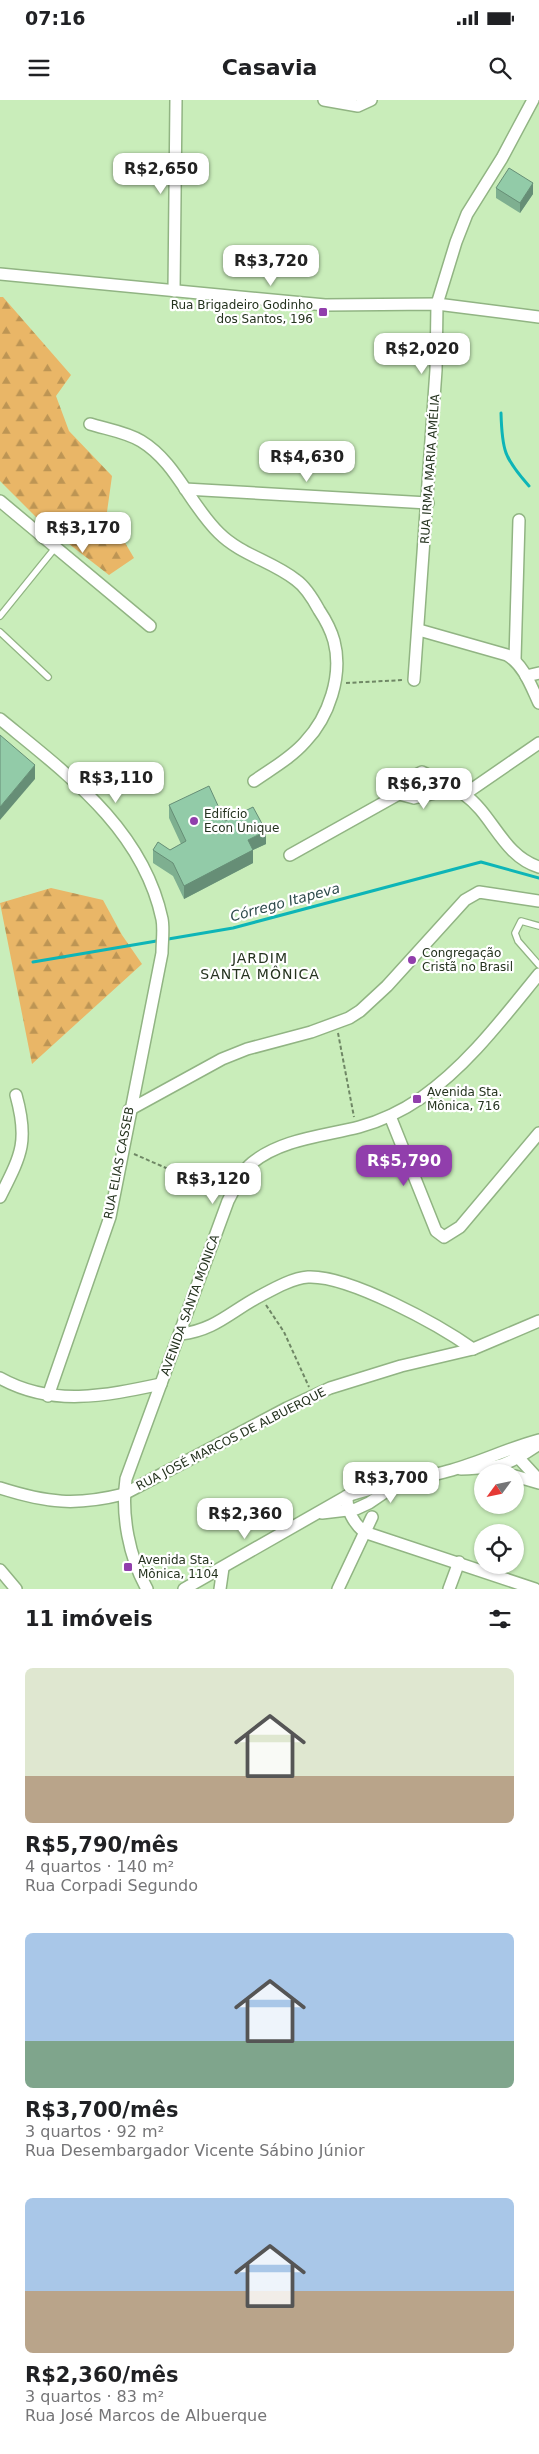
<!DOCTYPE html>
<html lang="pt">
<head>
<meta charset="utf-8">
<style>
	:root { --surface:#fff; --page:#f2f2f2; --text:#202124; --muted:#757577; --accent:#913eac }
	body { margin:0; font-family:"DejaVu Sans",sans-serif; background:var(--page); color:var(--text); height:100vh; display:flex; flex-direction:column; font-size:19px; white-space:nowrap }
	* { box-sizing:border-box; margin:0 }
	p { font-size:16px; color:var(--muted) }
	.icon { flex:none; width:28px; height:28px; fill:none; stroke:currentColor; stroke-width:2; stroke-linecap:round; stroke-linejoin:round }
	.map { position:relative; height:1489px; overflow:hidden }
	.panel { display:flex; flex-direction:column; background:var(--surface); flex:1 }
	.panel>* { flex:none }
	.needle { width:32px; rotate:237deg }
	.tools { position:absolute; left:474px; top:1364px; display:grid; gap:10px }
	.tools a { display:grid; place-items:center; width:50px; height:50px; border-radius:50%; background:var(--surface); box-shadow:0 1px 4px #0004; font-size:25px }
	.price { position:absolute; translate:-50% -42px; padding:0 11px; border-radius:10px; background:#fff; color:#222; font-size:16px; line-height:32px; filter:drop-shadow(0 1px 2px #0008) }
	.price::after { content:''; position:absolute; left:50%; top:30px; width:15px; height:11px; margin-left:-8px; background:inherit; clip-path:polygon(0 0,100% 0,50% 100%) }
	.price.selected { background:var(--accent); color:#fff }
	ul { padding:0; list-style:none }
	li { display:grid; align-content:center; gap:10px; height:265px; padding:0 25px }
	li span { display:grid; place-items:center; height:155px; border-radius:8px; color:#555 }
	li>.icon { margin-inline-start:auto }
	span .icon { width:90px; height:90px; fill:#fffc; stroke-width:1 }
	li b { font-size:21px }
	h2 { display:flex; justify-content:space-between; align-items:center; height:60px; padding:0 25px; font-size:21px }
	.status { display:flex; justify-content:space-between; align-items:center; height:35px; padding:0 25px; background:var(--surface); direction:ltr }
	.status svg { height:14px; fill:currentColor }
	header { display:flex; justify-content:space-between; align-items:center; height:65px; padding:0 25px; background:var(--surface); font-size:22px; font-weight:800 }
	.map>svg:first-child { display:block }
	.forest { fill:url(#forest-firs) }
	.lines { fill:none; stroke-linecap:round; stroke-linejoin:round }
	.stream { stroke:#0db5b7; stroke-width:3 }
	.service-casing { stroke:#91b483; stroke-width:8 }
	.minor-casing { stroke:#91b483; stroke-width:14 }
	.path { stroke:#6f8765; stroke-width:2; stroke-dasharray:4 2.5; stroke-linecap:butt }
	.service { stroke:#fff; stroke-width:5.5 }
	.minor { stroke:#fff; stroke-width:11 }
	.wall { fill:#7eaf90 }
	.shaded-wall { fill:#668e76 }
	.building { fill:#92cba8; stroke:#668e76 }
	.poi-dot { fill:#913eac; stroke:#fff; stroke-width:2 }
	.labels { text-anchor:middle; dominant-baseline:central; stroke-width:4.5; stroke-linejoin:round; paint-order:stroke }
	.poi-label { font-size:12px; fill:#25331f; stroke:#fff; text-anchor:start }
	.street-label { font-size:12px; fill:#25331f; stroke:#fff }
	.water-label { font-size:14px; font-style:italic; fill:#2e4b4c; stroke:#fff }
	.neighbourhood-label { font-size:14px; letter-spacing:1px; fill:#25331f; stroke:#fff }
</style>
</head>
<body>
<div class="status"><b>07:16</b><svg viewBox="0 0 49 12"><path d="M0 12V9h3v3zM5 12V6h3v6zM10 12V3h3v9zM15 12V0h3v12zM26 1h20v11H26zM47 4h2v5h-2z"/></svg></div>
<header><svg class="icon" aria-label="menu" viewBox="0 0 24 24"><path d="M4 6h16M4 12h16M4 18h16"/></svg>Casavia<svg class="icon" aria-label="search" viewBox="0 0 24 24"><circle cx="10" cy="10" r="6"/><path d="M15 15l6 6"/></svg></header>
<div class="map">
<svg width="539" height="1489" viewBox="0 0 539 1489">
	<defs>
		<pattern id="forest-firs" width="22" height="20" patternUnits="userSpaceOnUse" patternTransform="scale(1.25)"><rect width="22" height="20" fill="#e9b667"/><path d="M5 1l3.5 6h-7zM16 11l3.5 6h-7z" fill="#bd9554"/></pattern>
	</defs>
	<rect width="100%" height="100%" fill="#c9edba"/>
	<g class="forest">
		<polygon points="0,197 3,197 71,275 56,296 69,331 112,376 107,412 134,458 109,475 42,423 0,381"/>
		<polygon points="51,788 103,800 122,835 142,864 32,964 0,803"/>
	</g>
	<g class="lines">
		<g class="stream">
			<path d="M501,313C502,350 504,358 529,386"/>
			<polyline points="33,862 233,828 481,762 539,778"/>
		</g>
		<g class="service-casing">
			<g id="service">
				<polyline points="0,516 55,448"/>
				<polyline points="0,532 48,577"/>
				<polyline points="539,826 521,821 515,833 518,841 539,865"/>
			</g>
		</g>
		<g class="minor-casing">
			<g id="minor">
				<polyline points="324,0 358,6 371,0"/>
				<polyline points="0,174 325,205 437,204 539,217"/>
				<polyline points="174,191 176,0"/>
				<path d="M90,324C106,329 126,332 141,341C176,362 190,405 219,433C241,455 272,461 296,480C306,487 313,499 319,510C325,519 331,530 334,541C343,575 329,617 305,642C291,658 271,669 254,681"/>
				<polyline points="185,389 428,403"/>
				<polyline points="0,401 150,526"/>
				<path d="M419,530L507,555C524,565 531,586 539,603"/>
				<polyline points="515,559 519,420"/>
				<polyline points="526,576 539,573"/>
				<polyline points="414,580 436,270 437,204 456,142 467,114 502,58 533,0"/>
				<path d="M0,619C67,674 143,729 162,819C164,829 162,842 162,853L110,1117L48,1296"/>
				<polyline points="399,694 414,698 448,690"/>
				<polyline points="465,694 539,643"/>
				<path d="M290,755L399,694L410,678L422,672C432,676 438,683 447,689C453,692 460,691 465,695C493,715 503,756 539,767"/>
				<polyline points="129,1010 222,959 247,949 311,932 349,918 360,911 387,886 465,800 479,792 539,801"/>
				<polyline points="390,1016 436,1131 444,1137 460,1127 539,1033"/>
				<path d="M0,1097C21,1055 29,1042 16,995"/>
				<path d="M181,1234C216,1230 232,1210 262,1195C275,1188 293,1178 308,1177C349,1175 439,1225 473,1249"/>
				<path d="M0,1278C52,1307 105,1296 161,1284"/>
				<polyline points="515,1354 539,1380"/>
				<path d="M461,1369C500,1368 507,1366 539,1344"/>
				<polyline points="515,1376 539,1383"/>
				<path d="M0,1388C47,1403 76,1406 124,1394L287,1308L330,1288L401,1266L473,1249L539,1221"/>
				<path d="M347,1396C346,1410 354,1423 364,1432L535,1489"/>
				<polyline points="322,1413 356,1409 369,1403 394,1386"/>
				<polyline points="0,1470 16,1489"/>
				<path d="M147,1489C129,1457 121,1415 126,1379L228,1101C235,1088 241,1072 252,1063C281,1039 324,1036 359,1027C381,1021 402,1011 421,998C468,965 503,918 539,874"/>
				<path d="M184,1489L347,1396C381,1384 417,1380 452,1370C481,1362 509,1348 539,1340"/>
				<polyline points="220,1489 223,1468"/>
				<polyline points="338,1489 372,1417"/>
				<polyline points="449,1489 459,1462"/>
			</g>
		</g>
		<g class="path">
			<polyline points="346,583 404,580"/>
			<polyline points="338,933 354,1017"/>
			<polyline points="134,1054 221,1092"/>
			<polyline points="266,1205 284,1232 309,1287"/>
		</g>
		<use href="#service" class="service"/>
		<use href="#minor" class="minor"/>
	</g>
	<g class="wall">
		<polygon points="496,88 533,94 520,113 496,98"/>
		<polygon points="169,705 225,721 266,744 253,750 253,763 184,799 173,776 153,763 153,750 170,750 181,744 169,718"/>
	</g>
	<g class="shaded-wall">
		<polygon points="533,83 533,94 520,113 520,103"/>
		<polygon points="35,665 35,679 0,720 0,707"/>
		<polygon points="266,731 266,744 253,750 253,763 184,799 184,786 248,740"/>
	</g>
	<g class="building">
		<polygon points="509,68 533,83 520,103 496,88"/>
		<polygon points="0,635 35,665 0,707"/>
		<polygon points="209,686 225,721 253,707 266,731 248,740 253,750 184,786 173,763 153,750 158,742 170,750 186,741 169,705"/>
	</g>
	<g class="poi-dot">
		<rect x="318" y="207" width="10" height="10" rx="2.5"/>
		<circle cx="194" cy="721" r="5"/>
		<circle cx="412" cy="860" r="5"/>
		<rect x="412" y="994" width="10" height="10" rx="2.5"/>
		<rect x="123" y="1462" width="10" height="10" rx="2.5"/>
	</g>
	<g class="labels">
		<g class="poi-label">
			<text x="313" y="205" text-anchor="end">Rua Brigadeiro Godinho<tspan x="313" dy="14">dos Santos, 196</tspan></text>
			<text x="204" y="714">Edifício<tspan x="204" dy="14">Econ Unique</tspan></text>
			<text x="422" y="853">Congregação<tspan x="422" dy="14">Cristã no Brasil</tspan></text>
			<text x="427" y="992">Avenida Sta.<tspan x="427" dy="14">Mônica, 716</tspan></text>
			<text x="138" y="1460">Avenida Sta.<tspan x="138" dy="14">Mônica, 1104</tspan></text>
		</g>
		<g class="street-label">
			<text transform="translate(430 369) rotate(-86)">RUA IRMA MARIA AMÉLIA</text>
			<text transform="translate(119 1063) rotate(-79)">RUA ELIAS CASSEB</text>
			<text transform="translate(190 1205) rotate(-70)">AVENIDA SANTA MONICA</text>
			<text transform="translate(231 1339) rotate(-27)">RUA JOSÉ MARCOS DE ALBUERQUE</text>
		</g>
		<g class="water-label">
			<text transform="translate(285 802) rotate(-15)">Córrego Itapeva</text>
		</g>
		<g class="neighbourhood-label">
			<text x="260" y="858">JARDIM<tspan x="260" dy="16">SANTA MÔNICA</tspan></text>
		</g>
	</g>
</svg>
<div class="tools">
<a><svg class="needle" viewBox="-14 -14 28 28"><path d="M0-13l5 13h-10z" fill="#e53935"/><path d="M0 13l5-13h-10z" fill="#757577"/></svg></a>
<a><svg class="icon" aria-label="locate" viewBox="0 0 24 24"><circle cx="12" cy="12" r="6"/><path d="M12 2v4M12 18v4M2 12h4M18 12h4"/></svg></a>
</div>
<b class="price" style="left:161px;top:95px">R$2,650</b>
<b class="price" style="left:271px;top:187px">R$3,720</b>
<b class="price" style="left:422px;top:275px">R$2,020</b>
<b class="price" style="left:307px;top:383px">R$4,630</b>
<b class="price" style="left:83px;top:454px">R$3,170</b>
<b class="price" style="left:116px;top:704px">R$3,110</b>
<b class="price" style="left:424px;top:710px">R$6,370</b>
<b class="price selected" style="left:404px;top:1087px">R$5,790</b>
<b class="price" style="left:213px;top:1105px">R$3,120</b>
<b class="price" style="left:391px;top:1404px">R$3,700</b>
<b class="price" style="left:245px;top:1440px">R$2,360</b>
</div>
<section class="panel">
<h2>11 imóveis<svg class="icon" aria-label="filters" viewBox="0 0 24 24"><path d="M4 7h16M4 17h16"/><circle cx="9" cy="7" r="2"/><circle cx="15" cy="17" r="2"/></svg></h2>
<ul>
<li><span style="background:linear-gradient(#dfe7d0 70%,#b9a48a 0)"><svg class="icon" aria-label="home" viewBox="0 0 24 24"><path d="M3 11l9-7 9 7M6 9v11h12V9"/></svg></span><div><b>R$5,790/mês</b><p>4 quartos · 140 m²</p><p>Rua Corpadi Segundo</p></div></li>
<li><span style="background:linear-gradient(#a9c7e8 70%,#7fa58c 0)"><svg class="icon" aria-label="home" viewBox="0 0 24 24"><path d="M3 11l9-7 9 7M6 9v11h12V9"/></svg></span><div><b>R$3,700/mês</b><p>3 quartos · 92 m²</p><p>Rua Desembargador Vicente Sábino Júnior</p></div></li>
<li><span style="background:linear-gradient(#a9c7e8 60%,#b9a48a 0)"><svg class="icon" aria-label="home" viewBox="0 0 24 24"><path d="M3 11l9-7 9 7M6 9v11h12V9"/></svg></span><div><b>R$2,360/mês</b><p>3 quartos · 83 m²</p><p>Rua José Marcos de Albuerque</p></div></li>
</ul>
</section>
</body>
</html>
